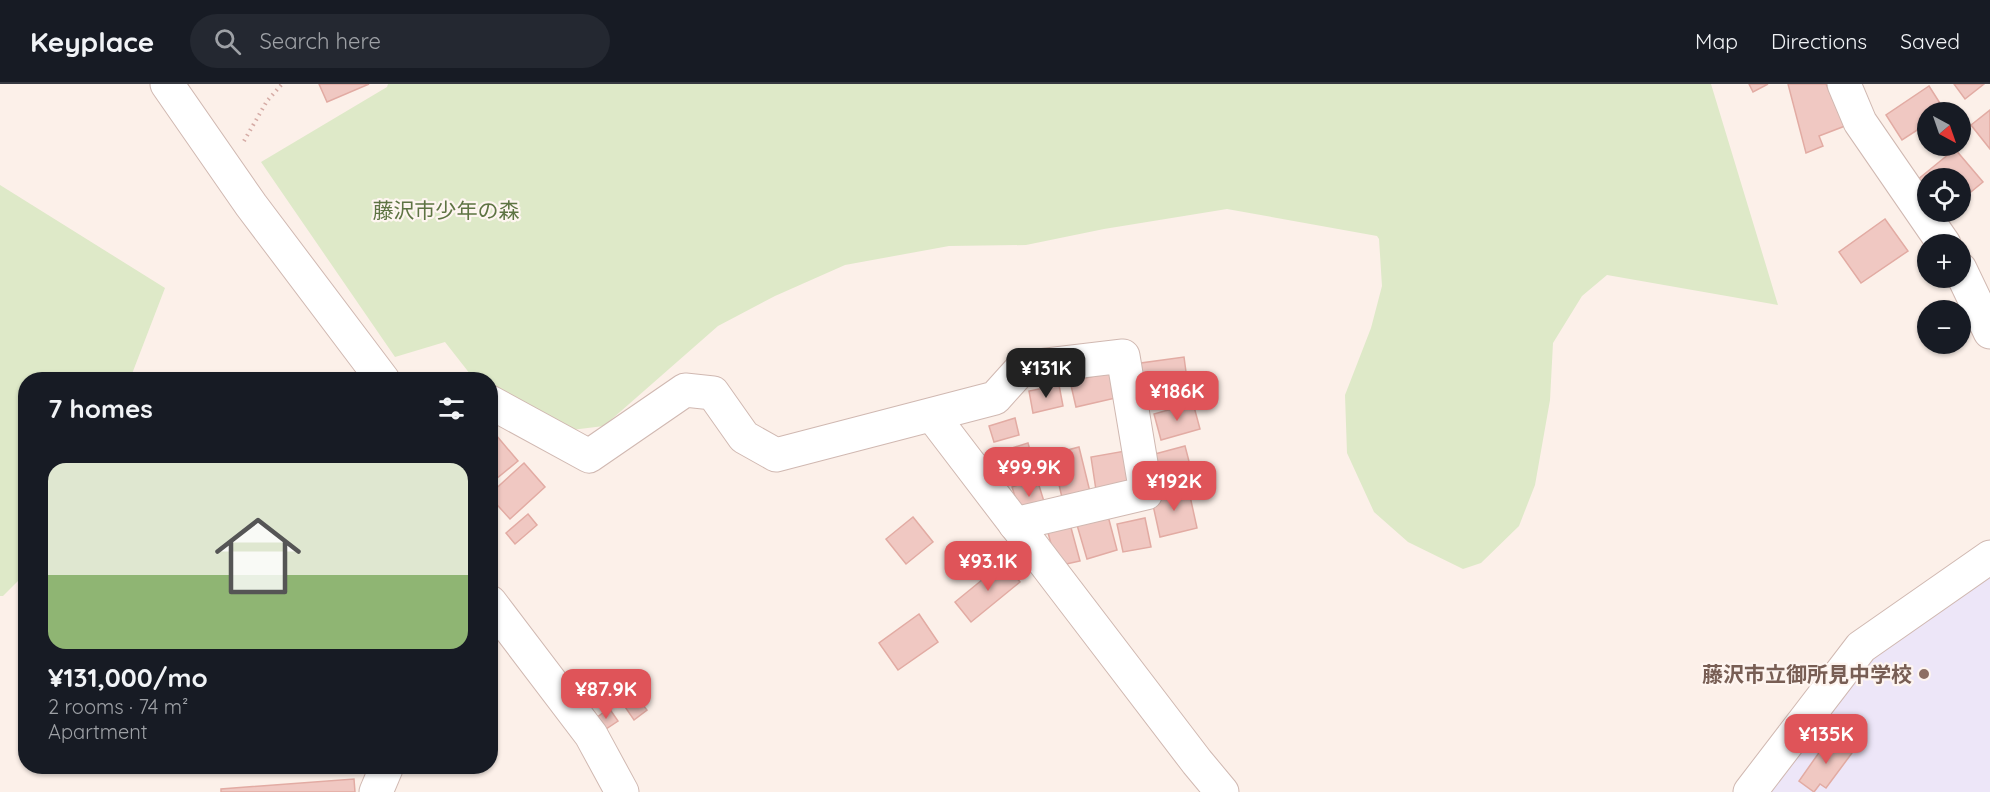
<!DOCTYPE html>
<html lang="en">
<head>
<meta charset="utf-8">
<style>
	:root { --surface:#171b24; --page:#242831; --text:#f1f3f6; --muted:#9ea1a6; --line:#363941; --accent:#df5459 }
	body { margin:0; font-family:Quicksand,"Noto Sans JP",sans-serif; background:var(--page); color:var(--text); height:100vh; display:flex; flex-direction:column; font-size:22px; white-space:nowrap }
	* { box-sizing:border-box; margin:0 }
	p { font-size:20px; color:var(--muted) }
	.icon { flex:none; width:33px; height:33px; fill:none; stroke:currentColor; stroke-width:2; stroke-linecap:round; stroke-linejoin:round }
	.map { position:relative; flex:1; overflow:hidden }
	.panel { position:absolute; left:18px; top:288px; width:480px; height:402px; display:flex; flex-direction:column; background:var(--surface); border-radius:24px; box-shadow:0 2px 4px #0004 }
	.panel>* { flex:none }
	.needle { width:39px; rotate:140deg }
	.buttons { position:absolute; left:1917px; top:18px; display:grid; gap:12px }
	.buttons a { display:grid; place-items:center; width:54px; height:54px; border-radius:50%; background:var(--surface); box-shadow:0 2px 4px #0004; font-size:30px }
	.price { position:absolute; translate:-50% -51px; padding:0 14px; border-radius:12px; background:var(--accent); color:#fff; font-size:20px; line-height:39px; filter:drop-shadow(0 2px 3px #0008) }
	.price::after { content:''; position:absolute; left:50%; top:36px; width:18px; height:14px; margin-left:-9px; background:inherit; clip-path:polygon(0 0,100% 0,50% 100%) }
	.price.current { background:#222; color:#fff }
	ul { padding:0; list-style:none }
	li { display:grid; align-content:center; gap:12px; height:318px; padding:0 30px }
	li span { display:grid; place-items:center; height:186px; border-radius:18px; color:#555 }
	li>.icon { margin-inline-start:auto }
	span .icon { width:108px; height:108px; fill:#fffc; stroke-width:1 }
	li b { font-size:26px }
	h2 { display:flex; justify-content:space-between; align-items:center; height:72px; padding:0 30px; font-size:26px }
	header { display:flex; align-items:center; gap:36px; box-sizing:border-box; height:84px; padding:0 30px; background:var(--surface); border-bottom:2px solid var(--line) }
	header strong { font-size:28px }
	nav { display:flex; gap:33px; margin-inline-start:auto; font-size:21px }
	.search { width:420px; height:54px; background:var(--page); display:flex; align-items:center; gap:15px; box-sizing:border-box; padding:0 21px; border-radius:33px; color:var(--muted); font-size:22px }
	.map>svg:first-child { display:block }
	.education { fill:#ede6f8 }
	.green { fill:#dee9c8 }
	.building { fill:#f0c8c2; stroke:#e2aba3; stroke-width:1.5 }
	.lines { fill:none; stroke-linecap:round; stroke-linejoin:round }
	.minor-casing { stroke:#d0b8b1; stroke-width:35 }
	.path { stroke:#d5aba5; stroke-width:4; stroke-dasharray:1.5 4.5; stroke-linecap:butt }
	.minor { stroke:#fff; stroke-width:33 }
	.education-dot { fill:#8d6e63; stroke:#fef5f0; stroke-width:2 }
	.labels { text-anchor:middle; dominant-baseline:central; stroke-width:4.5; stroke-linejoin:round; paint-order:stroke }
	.park-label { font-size:21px; fill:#5e7443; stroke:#fef5f0 }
	.education-label { font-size:21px; font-weight:bold; fill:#785e54; stroke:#fef5f0; text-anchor:end }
</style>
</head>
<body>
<header>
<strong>Keyplace</strong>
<div class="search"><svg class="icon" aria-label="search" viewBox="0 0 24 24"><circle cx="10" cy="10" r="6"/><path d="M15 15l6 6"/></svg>Search here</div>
<nav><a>Map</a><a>Directions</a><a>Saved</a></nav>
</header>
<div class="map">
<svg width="1990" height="708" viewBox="0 0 1990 708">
	<rect width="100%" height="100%" fill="#fcf0e9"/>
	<polygon class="education" points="1990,488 1990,708 1771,708 1871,573"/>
	<g class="green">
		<polygon points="388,0 1711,0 1778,221 1607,191 1582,212 1553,259 1550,316 1535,401 1519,442 1481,479 1463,485 1408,458 1374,428 1347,369 1345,311 1371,244 1382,202 1379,155 1377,152 1227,125 1104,145 1026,161 949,162 845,181 775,212 718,242 604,342 547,349 491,313 490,296 474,295 445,258 395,273 261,78 387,3"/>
		<polygon points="0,101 165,204 130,295 26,296 25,490 3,512 0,512"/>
	</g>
	<g class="building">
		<polygon points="319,0 369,0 327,18"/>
		<polygon points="1749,0 1768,0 1753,8"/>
		<polygon points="1788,0 1826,0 1845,42 1819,52 1823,62 1806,69"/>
		<polygon points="1954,0 1984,0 1965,15"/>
		<polygon points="1929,2 1945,27 1928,28 1928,39 1902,56 1886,31"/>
		<polygon points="1990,26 1990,65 1971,41"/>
		<polygon points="1955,65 1983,98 1960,117 1960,94 1928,94 1928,120 1911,101"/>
		<polygon points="1885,135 1908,167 1861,199 1839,168"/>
		<polygon points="1184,273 1189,310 1146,316 1141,279"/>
		<polygon points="1115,288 1120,313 1076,323 1070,297"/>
		<polygon points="1059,301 1063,322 1033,329 1029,307"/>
		<polygon points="1193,319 1200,345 1161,356 1154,330"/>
		<polygon points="1015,334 1019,351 994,358 989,342"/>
		<polygon points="496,351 518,377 490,400 490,356"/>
		<polygon points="1028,359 1035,384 997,397 990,371"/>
		<polygon points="1185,362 1191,385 1157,394 1151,371"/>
		<polygon points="1079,363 1091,412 1063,418 1052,370"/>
		<polygon points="1125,367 1130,400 1096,406 1091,373"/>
		<polygon points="524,379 545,403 510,435 490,413 490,410"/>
		<polygon points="1037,395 1046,424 1021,432 1012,403"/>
		<polygon points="1188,403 1197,444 1160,453 1151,412"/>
		<polygon points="528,430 537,441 515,460 506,449"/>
		<polygon points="1108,432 1117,466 1087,475 1077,441"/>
		<polygon points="913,433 933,458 906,480 886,455"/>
		<polygon points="1145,434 1151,463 1123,468 1117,440"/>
		<polygon points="1070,440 1080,477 1057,482 1047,445"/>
		<polygon points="1004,478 1020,498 971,538 955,518"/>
		<polygon points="919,530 938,558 898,586 879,559"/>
		<polygon points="635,611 647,626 634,636 623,620"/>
		<polygon points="609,624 618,637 603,647 595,635"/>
		<polygon points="1830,653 1852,669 1826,704 1820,700 1814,708 1799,697"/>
		<polygon points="354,695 355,708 221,708 221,705"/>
	</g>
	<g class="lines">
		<g class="minor-casing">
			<g id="minor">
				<polyline points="167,0 251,121 383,296"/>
				<polyline points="1844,0 1860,38 1944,160"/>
				<polyline points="1960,185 1990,248"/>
				<polyline points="490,318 589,372 685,306 713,309 744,353 776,371 995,314 1022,284 1123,272 1146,409 1015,440"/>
				<polyline points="932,331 1197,678 1222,708"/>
				<polyline points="490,518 591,651 622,708"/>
				<polyline points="376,708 387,682"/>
				<polyline points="1750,708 1861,563 1990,473"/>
			</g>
		</g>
		<polyline class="path" points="244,57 267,17 282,0"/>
		<use href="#minor" class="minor"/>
	</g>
	<circle class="education-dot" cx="1924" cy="590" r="6"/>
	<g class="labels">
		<g class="park-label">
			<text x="446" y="126">藤沢市少年の森</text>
		</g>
		<g class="education-label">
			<text x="1912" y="590">藤沢市立御所見中学校</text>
		</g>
	</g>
</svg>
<div class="buttons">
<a><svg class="needle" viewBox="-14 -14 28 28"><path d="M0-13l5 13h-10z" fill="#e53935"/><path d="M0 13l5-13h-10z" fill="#9ea1a6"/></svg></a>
<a><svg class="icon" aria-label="locate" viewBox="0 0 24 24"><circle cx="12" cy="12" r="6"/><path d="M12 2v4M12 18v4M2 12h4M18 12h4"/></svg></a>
<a>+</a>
<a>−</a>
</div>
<b class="price current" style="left:1046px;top:315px">¥131K</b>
<b class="price" style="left:1177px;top:338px">¥186K</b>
<b class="price" style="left:1029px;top:414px">¥99.9K</b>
<b class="price" style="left:1174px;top:428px">¥192K</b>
<b class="price" style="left:988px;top:508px">¥93.1K</b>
<b class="price" style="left:606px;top:636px">¥87.9K</b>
<b class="price" style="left:1826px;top:681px">¥135K</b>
<section class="panel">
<h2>7 homes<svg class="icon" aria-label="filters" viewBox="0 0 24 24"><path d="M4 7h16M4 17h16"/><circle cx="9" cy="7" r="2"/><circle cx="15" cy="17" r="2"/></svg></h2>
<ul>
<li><span style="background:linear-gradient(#dfe7d0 60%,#8fb573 0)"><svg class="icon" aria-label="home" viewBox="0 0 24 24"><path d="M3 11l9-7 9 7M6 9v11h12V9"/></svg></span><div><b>¥131,000/mo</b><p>2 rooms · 74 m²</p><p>Apartment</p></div></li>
</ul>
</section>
</div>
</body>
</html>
